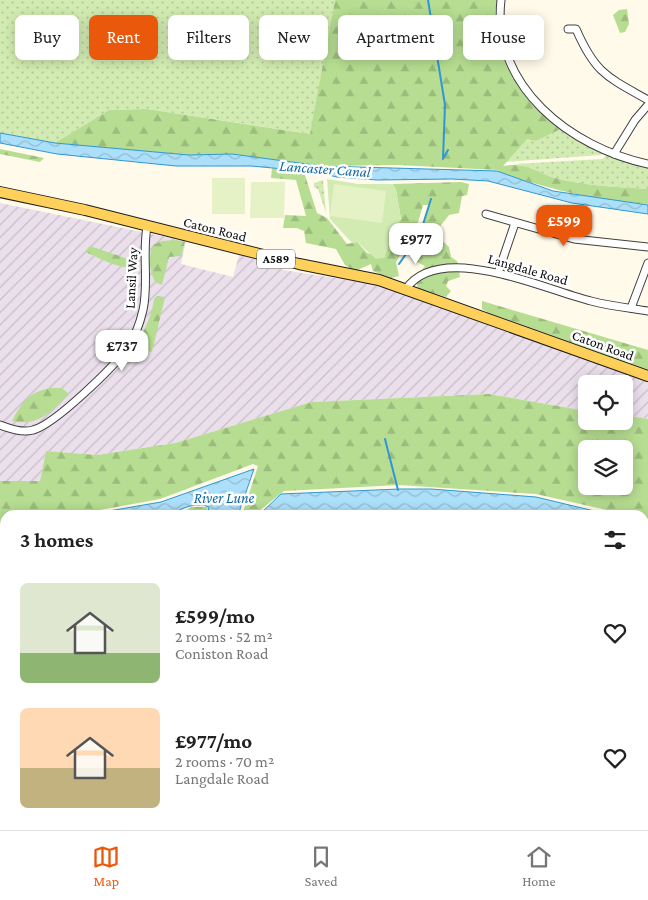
<!DOCTYPE html>
<html lang="en">
<head>
<meta charset="utf-8">
<style>
	:root { --surface:#fff; --page:#f2f2f2; --text:#222; --muted:#767676; --line:#e0e0e0; --accent:#ea580c }
	body { margin:0; font-family:"Crimson Pro",serif; background:var(--page); color:var(--text); height:100vh; display:flex; flex-direction:column; font-size:19px; white-space:nowrap }
	* { box-sizing:border-box; margin:0 }
	p { font-size:16px; color:var(--muted) }
	.icon { flex:none; width:28px; height:28px; fill:none; stroke:currentColor; stroke-width:2; stroke-linecap:round; stroke-linejoin:round }
	.map { position:relative; flex:1; overflow:hidden }
	.panel { position:absolute; left:0px; top:510px; width:649px; height:320px; display:flex; flex-direction:column; background:var(--surface); border-radius:15px 15px 0 0; box-shadow:0 2px 12px #0003 }
	.panel>* { flex:none }
	.banner { position:absolute; left:15px; top:15px; width:619px; height:45px; display:flex; gap:10px }
	.tools { position:absolute; left:578px; top:375px; display:grid; gap:10px }
	.tools a { display:grid; place-items:center; width:55px; height:55px; border-radius:8px; background:var(--surface); box-shadow:0 2px 12px #0003; font-size:25px }
	.price { position:absolute; translate:-50% -42px; padding:0 11px; border-radius:10px; background:#fff; color:#222; font-size:16px; line-height:32px; filter:drop-shadow(0 1px 2px #0008) }
	.price::after { content:''; position:absolute; left:50%; top:30px; width:15px; height:11px; margin-left:-8px; background:inherit; clip-path:polygon(0 0,100% 0,50% 100%) }
	.price.current { background:var(--accent); color:#fff }
	ul { padding:0; list-style:none }
	li { display:flex; align-items:center; gap:15px; height:125px; padding:0 20px }
	li span { display:grid; place-items:center; flex:none; width:140px; height:100px; border-radius:8px; color:#555 }
	li>.icon { margin-inline-start:auto }
	span .icon { width:60px; height:60px; fill:#fffc; stroke-width:1 }
	li b { font-size:21px }
	h2 { display:flex; justify-content:space-between; align-items:center; height:60px; padding:0 20px; font-size:21px }
	.chip { padding:0 18px; border-radius:8px; background:var(--surface); box-shadow:0 2px 12px #0003; font-size:18px; line-height:45px }
	.chip.current { background:var(--accent); color:#fff }
	.tabs { display:flex; justify-content:space-around; align-items:center; height:70px; border-top:1px solid var(--line); background:var(--surface); font-size:14px; color:var(--muted) }
	.tabs a { display:grid; justify-items:center; gap:2px }
	.tabs .current { color:var(--accent) }
	.map>svg:first-child { display:block }
	.industrial { fill:url(#industrial-furrows) }
	.grass { fill:url(#grass-dots) }
	.forest { fill:url(#forest-firs); fill-rule:evenodd }
	.cemetery { fill:url(#cemetery-stones) }
	.park { fill:#d2ebb2 }
	.pitch { fill:#e4f2c5 }
	.water { fill:url(#water-waves); stroke:#2f98d4 }
	.lines { fill:none; stroke-linecap:round; stroke-linejoin:round }
	.stream { stroke:#2f98d4; stroke-width:2 }
	.street-casing { stroke:#3f3f3f; stroke-width:9 }
	.secondary-casing { stroke:#2e2e2e; stroke-width:11 }
	.primary-casing { stroke:#1d1d1d; stroke-width:12 }
	.street { stroke:#fff; stroke-width:7 }
	.secondary { stroke:#fff2a5; stroke-width:9 }
	.primary { stroke:#ffd15a; stroke-width:10 }
	.labels { text-anchor:middle; dominant-baseline:central; stroke-width:5; stroke-linejoin:round; paint-order:stroke }
	.shield { fill:#fff; stroke:#555; stroke-width:1 }
	.shield-label { font-size:12px; font-weight:bold; fill:#0c0c0c }
	.street-label { font-size:14px; fill:#0c0c0c; stroke:#fff }
	.water-label { font-size:15px; font-style:italic; fill:#0f68a3; stroke:#fff }
</style>
</head>
<body>
<div class="map">
<svg width="648" height="830" viewBox="0 0 648 830">
	<defs>
		<pattern id="industrial-furrows" width="10" height="10" patternUnits="userSpaceOnUse" patternTransform="scale(1.25)"><rect width="10" height="10" fill="#eadfeb"/><path d="M-1 1l2-2M0 10L10 0M9 11l2-2" fill="none" stroke="#c8bec8"/></pattern>
		<pattern id="grass-dots" width="8" height="8" patternUnits="userSpaceOnUse" patternTransform="scale(1.25)"><rect width="8" height="8" fill="#d2ebb2"/><path d="M2 2h.1M6 6h.1" fill="none" stroke="#b3c898" stroke-width="1.8" stroke-linecap="round"/></pattern>
		<pattern id="forest-firs" width="22" height="20" patternUnits="userSpaceOnUse" patternTransform="scale(1.25)"><rect width="22" height="20" fill="#b6dd91"/><path d="M5 1l3.5 6h-7zM16 11l3.5 6h-7z" fill="#9bbc7c"/></pattern>
		<pattern id="cemetery-stones" width="16" height="16" patternUnits="userSpaceOnUse" patternTransform="scale(1.25)"><rect width="16" height="16" fill="#d6e1bb"/><path d="M2 7V4a2 2 0 0 1 4 0v3zM10 15v-3a2 2 0 0 1 4 0v3z" fill="#b6c0a0"/></pattern>
		<pattern id="water-waves" width="16" height="10" patternUnits="userSpaceOnUse" patternTransform="scale(1.25)"><rect width="16" height="10" fill="#acdff9"/><path d="M0 5q4-4 8 0t8 0" fill="none" stroke="#93bed4"/></pattern>
	</defs>
	<rect width="100%" height="100%" fill="#fffaea"/>
	<polygon class="industrial" points="0,203 186,241 181,264 233,277 239,255 282,267 283,270 373,284 648,382 648,419 624,415 624,384 586,384 586,411 489,394 313,402 175,443 97,455 46,451 40,481 0,481"/>
	<g class="grass">
		<polygon points="0,0 335,0 311,134 147,109 109,110 55,143 0,133"/>
		<polygon points="561,129 578,141 603,151 601,155 506,162 527,139 536,141"/>
		<path d="M607,154L648,167V189C617,187 585,186 555,178C540,174 530,166 514,164L603,159Z"/>
		<polygon points="323,180 326,213 318,189 314,187 314,183"/>
		<polygon points="55,825 143,825 145,830 55,830"/>
	</g>
	<g class="forest">
		<path d="M335,0H497C487,51 521,100 561,129L536,141L527,139L503,166C527,162 534,172 555,178C585,186 617,187 648,189V204C597,202 548,188 500,173L498,170L398,165L322,166L232,154L189,155L55,143L109,110L147,109L310,134Z"/>
		<polygon points="627,9 629,24 625,32 620,33 613,15 619,10"/>
		<polygon points="0,149 44,158 40,162 0,154"/>
		<polygon points="272,168 304,172 317,213 327,218 347,244 357,242 367,253 384,258 394,229 401,219 396,190 393,184 461,182 469,184 467,195 462,196 459,213 449,215 438,229 436,235 449,247 451,257 457,261 460,277 448,281 446,286 451,291 446,297 418,288 415,279 425,266 411,259 422,232 429,205 423,205 416,229 396,262 399,276 391,278 373,271 371,264 355,271 345,265 336,249 306,243 304,231 297,228 283,228 285,215 306,216 296,180 271,178"/>
		<path d="M176,240L185,242L181,256L169,257L162,285L155,282C149,270 148,256 153,245L162,241Z"/>
		<path d="M90,246L134,261L139,266C122,272 100,258 85,252Z"/>
		<path d="M157,296L165,297L152,352L143,348L135,354L130,363L123,365C137,346 151,322 154,299Z"/>
		<polygon points="482,301 648,350 648,370 489,313 482,309"/>
		<path d="M49,388H62L69,394C51,411 39,427 12,421C23,401 27,394 49,388Z"/>
		<path d="M489,394L586,411V421H624V415L648,419V520L644,518V515H629L536,494L399,485L284,491L254,515H242L258,466L253,464L160,499L72,515H5V529H0V481H40L46,451L97,455L175,443L312,402ZM586,449H624V486H586Z"/>
		<polygon points="191,507 208,507 205,515 175,515 179,511 186,511"/>
		<polygon points="644,598 648,599 648,652 644,651"/>
	</g>
	<polygon class="cemetery" points="0,798 5,798 5,825 55,825 55,830 0,830"/>
	<g class="park">
		<polygon points="327,179 358,184 393,184 396,190 401,219 394,229 384,258 376,259 357,242 352,243 330,219"/>
		<polygon points="1,735 5,736 5,783 0,782"/>
		<polygon points="143,825 189,825 196,826 196,830 145,830"/>
	</g>
	<g class="pitch">
		<rect x="212" y="178" width="33" height="36"/>
		<polygon points="251,182 285,182 284,218 250,218"/>
		<polygon points="334,184 386,191 382,223 330,216"/>
	</g>
	<g class="water">
		<polygon points="0,133 55,143 189,155 232,154 322,166 497,171 553,191 648,205 648,214 572,203 488,181 452,179 377,180 337,177 316,172 251,166 176,166 57,154 0,143"/>
		<path d="M254,469L238,515H207L209,507C199,502 180,507 173,515H86L161,502Z"/>
		<polygon points="399,489 431,489 536,497 611,515 259,515 281,494"/>
		<polygon points="644,523 648,524 648,599 644,598"/>
		<polygon points="0,532 5,532 5,652 0,651"/>
	</g>
	<g class="lines">
		<g class="stream">
			<polyline points="428,0 445,105 443,159"/>
			<polyline points="444,157 448,150"/>
			<polyline points="399,264 420,234 431,199"/>
			<polyline points="385,439 398,490"/>
		</g>
		<g class="street-casing">
			<g id="street">
				<path d="M501,0C491,86 571,148 648,164"/>
				<path d="M568,29H576C595,73 607,77 648,100"/>
				<polyline points="614,154 635,120 648,105"/>
				<polyline points="486,214 574,239 648,247"/>
				<polyline points="498,273 515,223"/>
				<path d="M406,289C440,240 546,290 591,301C610,306 629,308 648,311"/>
				<polyline points="631,308 648,263"/>
				<path d="M0,425C11,429 22,433 33,430C54,425 114,367 127,348C135,337 140,323 143,310C149,283 142,254 147,227"/>
				<polyline points="644,747 648,748"/>
				<polyline points="382,825 382,830"/>
				<polyline points="488,825 489,830"/>
				<polyline points="524,825 524,830"/>
				<polyline points="565,825 565,830"/>
				<polyline points="606,825 606,830"/>
				<polyline points="202,829 216,830"/>
				<polyline points="296,830 297,825"/>
			</g>
		</g>
		<g class="secondary-casing">
			<g id="secondary">
				<polyline points="0,687 5,687"/>
				<polyline points="447,825 449,830"/>
			</g>
		</g>
		<g class="primary-casing">
			<polyline id="primary" points="0,192 85,210 299,264 379,280 648,376"/>
		</g>
		<use href="#street" class="street"/>
		<use href="#secondary" class="secondary"/>
		<use href="#primary" class="primary"/>
	</g>
	<g class="labels">
		<rect class="shield" x="257" y="249.5" width="38" height="19" rx="4"/>
		<g class="shield-label">
			<text x="276" y="259">A589</text>
		</g>
		<g class="street-label">
			<text transform="translate(215 229) rotate(14)">Caton Road</text>
			<text transform="translate(528 269) rotate(16)">Langdale Road</text>
			<text transform="translate(131 278) rotate(-87)">Lansil Way</text>
			<text transform="translate(603 345) rotate(20)">Caton Road</text>
		</g>
		<g class="water-label">
			<text transform="translate(325 169) rotate(4)">Lancaster Canal</text>
			<text x="224" y="498">River Lune</text>
		</g>
	</g>
</svg>
<div class="tools">
<a><svg class="icon" aria-label="locate" viewBox="0 0 24 24"><circle cx="12" cy="12" r="6"/><path d="M12 2v4M12 18v4M2 12h4M18 12h4"/></svg></a>
<a><svg class="icon" aria-label="layers" viewBox="0 0 24 24"><path d="M12 4l9 5-9 5-9-5zM3 14l9 5 9-5"/></svg></a>
</div>
<b class="price current" style="left:564px;top:247px">£599</b>
<b class="price" style="left:416px;top:265px">£977</b>
<b class="price" style="left:122px;top:372px">£737</b>
<div class="banner">
<a class="chip">Buy</a>
<a class="chip current">Rent</a>
<a class="chip">Filters</a>
<a class="chip">New</a>
<a class="chip">Apartment</a>
<a class="chip">House</a>
</div>
<section class="panel">
<h2>3 homes<svg class="icon" aria-label="filters" viewBox="0 0 24 24"><path d="M4 7h16M4 17h16"/><circle cx="9" cy="7" r="2"/><circle cx="15" cy="17" r="2"/></svg></h2>
<ul>
<li><span style="background:linear-gradient(#dfe7d0 70%,#8fb573 0)"><svg class="icon" aria-label="home" viewBox="0 0 24 24"><path d="M3 11l9-7 9 7M6 9v11h12V9"/></svg></span><div><b>£599/mo</b><p>2 rooms · 52 m²</p><p>Coniston Road</p></div><svg class="icon" aria-label="heart" viewBox="0 0 24 24"><path d="M12 20l-8-8c-3-5 5-10 8-4 3-6 11-1 8 4z"/></svg></li>
<li><span style="background:linear-gradient(#ffd9b3 60%,#c2b280 0)"><svg class="icon" aria-label="home" viewBox="0 0 24 24"><path d="M3 11l9-7 9 7M6 9v11h12V9"/></svg></span><div><b>£977/mo</b><p>2 rooms · 70 m²</p><p>Langdale Road</p></div><svg class="icon" aria-label="heart" viewBox="0 0 24 24"><path d="M12 20l-8-8c-3-5 5-10 8-4 3-6 11-1 8 4z"/></svg></li>
</ul>
</section>
</div>
<nav class="tabs">
<a class="current"><svg class="icon" aria-label="map" viewBox="0 0 24 24"><path d="M3 6l6-2 6 2 6-2v14l-6 2-6-2-6 2zM9 4v14M15 6v14"/></svg>Map</a>
<a><svg class="icon" aria-label="saved" viewBox="0 0 24 24"><path d="M7 4h10v16l-5-4-5 4z"/></svg>Saved</a>
<a><svg class="icon" aria-label="home" viewBox="0 0 24 24"><path d="M3 11l9-7 9 7M6 9v11h12V9"/></svg>Home</a>
</nav>
</body>
</html>
